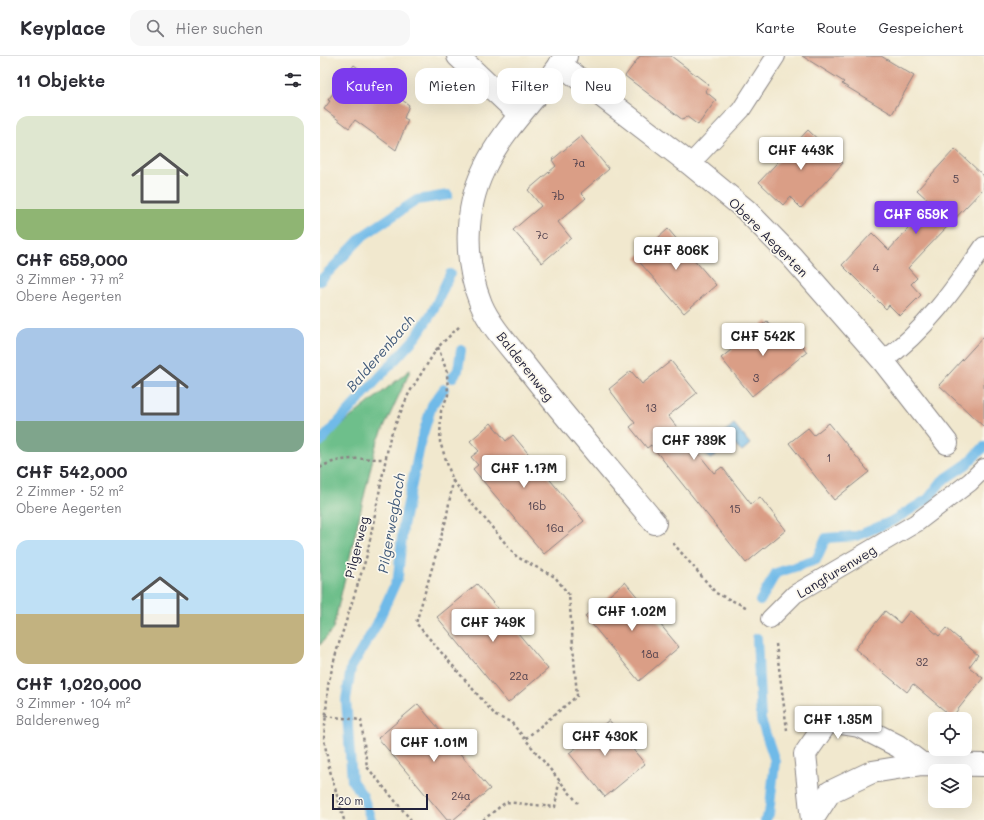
<!DOCTYPE html>
<html lang="de">
<head>
<meta charset="utf-8">
<style>
	:root { --surface:#fff; --page:#f7f7f7; --text:#2b2b33; --muted:#7c7c81; --line:#e1e1e2; --accent:#7c3aed }
	body { margin:0; font-family:Mali,sans-serif; background:var(--page); color:var(--text); height:100vh; display:flex; flex-direction:column; font-size:15px; white-space:nowrap }
	* { box-sizing:border-box; margin:0 }
	p { font-size:13px; color:var(--muted) }
	.icon { flex:none; width:22px; height:22px; fill:none; stroke:currentColor; stroke-width:2; stroke-linecap:round; stroke-linejoin:round }
	.map { position:relative; flex:1; overflow:hidden }
	.drawer { display:flex; flex-direction:column; background:var(--surface); width:320px }
	.drawer>* { flex:none }
	.banner { position:absolute; left:12px; top:12px; width:380px; height:36px; display:flex; gap:8px }
	.buttons { position:absolute; left:608px; top:656px; display:grid; gap:8px }
	.buttons a { display:grid; place-items:center; width:44px; height:44px; border-radius:8px; background:var(--surface); box-shadow:0 4px 16px #0002; font-size:20px }
	.scale { position:absolute; left:12px; bottom:10px; width:96px; box-sizing:border-box; padding-left:4px; border:2px solid #22223b; border-top:0; font-size:11px; line-height:14px; white-space:nowrap; color:#22223b; -webkit-text-stroke:3px #fbf7ec; paint-order:stroke }
	.price { position:absolute; translate:-50% -34px; padding:0 9px; border-radius:4px; background:#fff; color:#222; font-size:13px; line-height:26px; filter:drop-shadow(0 1px 2px #0008) }
	.price::after { content:''; position:absolute; left:50%; top:24px; width:12px; height:9px; margin-left:-6px; background:inherit; clip-path:polygon(0 0,100% 0,50% 100%) }
	.price.on { background:var(--accent); color:#fff }
	ul { padding:0; list-style:none }
	li { display:grid; align-content:center; gap:8px; height:212px; padding:0 16px }
	li span { display:grid; place-items:center; height:124px; border-radius:12px; color:#555 }
	li>.icon { margin-inline-start:auto }
	span .icon { width:72px; height:72px; fill:#fffc; stroke-width:1 }
	li b { font-size:17px }
	h2 { display:flex; justify-content:space-between; align-items:center; height:48px; padding:0 16px; font-size:17px }
	.chip { padding:0 14px; border-radius:12px; background:var(--surface); box-shadow:0 4px 16px #0002; font-size:14px; line-height:36px }
	.chip.on { background:var(--accent); color:#fff }
	header { display:flex; align-items:center; gap:24px; box-sizing:border-box; height:56px; padding:0 20px; background:var(--surface); border-bottom:1px solid var(--line) }
	header strong { font-size:19px }
	nav { display:flex; gap:22px; margin-inline-start:auto; font-size:14px }
	.search { width:280px; height:36px; background:var(--page); display:flex; align-items:center; gap:10px; box-sizing:border-box; padding:0 14px; border-radius:12px; color:var(--muted); font-size:15px }
	main { display:flex; flex:1; min-height:0 }
	.map>svg:first-child { display:block }
	.forest { fill:#6ebf8b; stroke:#487063 }
	.water { fill:#6fbae8; stroke:#486e92 }
	.lines { fill:none; stroke-linecap:round; stroke-linejoin:round }
	.stream { stroke:#6fbae8; stroke-width:10 }
	.building { fill:#da9e86 }
	.service-casing { stroke:#8a8584; stroke-width:20 }
	.minor-casing { stroke:#8a8584; stroke-width:24 }
	.path { stroke:#8a8584; stroke-width:2.5; stroke-dasharray:3 3; stroke-linecap:butt }
	.service { stroke:#fff; stroke-width:18 }
	.minor { stroke:#fff; stroke-width:22 }
	.labels { text-anchor:middle; dominant-baseline:central; stroke-width:3.5; stroke-linejoin:round; paint-order:stroke }
	.number-label { font-size:11px; fill:#50414e }
	.street-label { font-size:13px; fill:#22223b; stroke:#fbf7ec }
	.water-label { font-size:14px; font-style:italic; fill:#3d5778; stroke:#fbf7ec }
</style>
</head>
<body>
<header>
<strong>Keyplace</strong>
<div class="search"><svg class="icon" aria-label="search" viewBox="0 0 24 24"><circle cx="10" cy="10" r="6"/><path d="M15 15l6 6"/></svg>Hier suchen</div>
<nav><a>Karte</a><a>Route</a><a>Gespeichert</a></nav>
</header>
<main>
<section class="drawer">
<h2>11 Objekte<svg class="icon" aria-label="filters" viewBox="0 0 24 24"><path d="M4 7h16M4 17h16"/><circle cx="9" cy="7" r="2"/><circle cx="15" cy="17" r="2"/></svg></h2>
<ul>
<li><span style="background:linear-gradient(#dfe7d0 75%,#8fb573 0)"><svg class="icon" aria-label="home" viewBox="0 0 24 24"><path d="M3 11l9-7 9 7M6 9v11h12V9"/></svg></span><div><b>CHF 659,000</b><p>3 Zimmer · 77 m²</p><p>Obere Aegerten</p></div></li>
<li><span style="background:linear-gradient(#a9c7e8 75%,#7fa58c 0)"><svg class="icon" aria-label="home" viewBox="0 0 24 24"><path d="M3 11l9-7 9 7M6 9v11h12V9"/></svg></span><div><b>CHF 542,000</b><p>2 Zimmer · 52 m²</p><p>Obere Aegerten</p></div></li>
<li><span style="background:linear-gradient(#bfe0f5 60%,#c2b280 0)"><svg class="icon" aria-label="home" viewBox="0 0 24 24"><path d="M3 11l9-7 9 7M6 9v11h12V9"/></svg></span><div><b>CHF 1,020,000</b><p>3 Zimmer · 104 m²</p><p>Balderenweg</p></div></li>
</ul>
</section>
<div class="map">
<svg width="664" height="764" viewBox="0 0 664 764">
	<rect width="100%" height="100%" fill="#fbf7ec"/>
	<filter id="ink" filterUnits="userSpaceOnUse"><feTurbulence type="fractalNoise" baseFrequency=".025" numOctaves="2"/><feDisplacementMap in="SourceGraphic" scale="8" xChannelSelector="R" yChannelSelector="G"/><feConvolveMatrix kernelMatrix="1 2 1 2 8 2 1 2 1" color-interpolation-filters="sRGB"/></filter>
	<filter id="wash" filterUnits="userSpaceOnUse"><feTurbulence type="fractalNoise" baseFrequency=".012" numOctaves="4" result="noise"/><feDisplacementMap in="SourceGraphic" scale="16" xChannelSelector="R" yChannelSelector="G"/><feGaussianBlur stdDeviation="0.9" result="paint"/><feColorMatrix in="noise" values="0 0 0 0 0 0 0 0 0 0 0 0 0 0 0 0 0 1.4 0 .05"/><feComposite in="paint" operator="in"/></filter>
	<g filter="url(#wash)">
		<rect width="100%" height="100%" fill="#f1e8ce"/>
		<polygon class="forest" points="91,313 56,389 13,573 0,589 0,386"/>
		<polygon class="water" points="414,368 430,388 422,395 414,388 390,403 382,393"/>
		<g class="lines">
			<g class="stream">
				<polyline points="0,225 44,179 97,144 128,139"/>
				<polyline points="132,322 138,314 141,294"/>
				<polyline points="0,386 96,281 113,255 130,218"/>
				<polyline points="440,545 456,517 496,504 506,482 537,480 572,465 608,443 622,425 647,408 664,391"/>
				<polyline points="437,582 441,664 455,705 449,758 445,764"/>
				<polyline points="51,764 43,740 32,725 26,644 31,612 57,568 78,521 83,470 102,381 112,349 124,333"/>
			</g>
		</g>
		<g id="blocks">
			<g class="building">
				<polygon points="320,0 351,0 389,29 385,35 396,44 378,69 366,60 363,64 305,20"/>
				<polygon points="482,0 561,0 594,20 572,58 522,28 524,26"/>
				<polygon points="34,9 89,49 84,62 88,64 76,94 35,64 29,72 4,53 10,45 8,44"/>
				<polygon points="488,74 523,107 481,152 470,141 463,149 439,126"/>
				<polygon points="261,80 289,113 261,137 266,142 238,166 251,182 222,207 193,174 221,150 208,134 236,110 232,104"/>
				<polygon points="635,93 664,120 664,132 588,212 597,222 591,228 601,239 580,260 569,249 566,253 522,209 552,177 569,194 611,147 597,134"/>
				<polygon points="348,173 396,229 364,257 316,202"/>
				<polygon points="447,265 459,280 469,273 487,296 432,340 401,302"/>
				<polygon points="664,280 664,371 619,329"/>
				<polygon points="351,305 377,337 348,360 394,417 402,411 431,448 440,441 466,474 426,507 331,389 327,392 310,371 315,367 289,333 311,315 322,328"/>
				<polygon points="171,367 186,385 193,379 264,465 224,498 153,413 158,409 151,401 159,395 150,385"/>
				<polygon points="509,367 549,416 514,444 469,387 488,372 494,379"/>
				<polygon points="305,526 359,591 319,625 265,560"/>
				<polygon points="157,528 228,613 188,647 117,561"/>
				<polygon points="565,555 580,567 590,555 619,580 626,572 658,599 649,611 663,622 632,661 593,628 587,636 535,593"/>
				<polygon points="98,648 170,733 133,764 127,764 58,682"/>
				<polygon points="289,664 325,708 285,741 249,697 257,691 250,684 270,668 276,675"/>
			</g>
		</g>
	</g>
	<g filter="url(#ink)">
		<use href="#blocks" fill-opacity="0" stroke="#8a8584" stroke-width="1"/>
		<g class="lines">
			<g class="service-casing">
				<g id="service">
					<polyline points="370,108 421,54 456,0"/>
					<path d="M563,305C605,275 635,232 664,190"/>
					<polyline points="450,563 475,538 596,467 650,426 664,412"/>
				</g>
			</g>
			<g class="minor-casing">
				<g id="minor">
					<polyline points="138,0 199,58"/>
					<path d="M246,0C221,39 184,70 164,113C144,154 144,206 161,248C170,270 192,293 207,312C248,365 292,415 335,467"/>
					<polyline points="240,8 370,108 426,154 472,201 563,305 627,387"/>
					<polyline points="492,764 485,698 508,665 539,670 578,690 602,708"/>
					<polyline points="492,764 510,736 552,716 602,708 664,709"/>
				</g>
			</g>
			<g class="path">
				<polyline points="118,291 127,316 128,339 121,355 120,386 133,425 126,464 96,567 176,660 191,666 258,747"/>
				<path d="M0,412C17,400 45,403 64,403"/>
				<polyline points="133,425 197,501 235,521 249,539 257,640 205,683"/>
				<polyline points="353,487 396,537 428,552"/>
				<polyline points="456,588 467,674"/>
				<polyline points="5,660 41,664 47,711 91,764"/>
				<polyline points="24,764 9,711 4,683 8,629 16,597 47,499 70,381 89,337 118,291 141,269"/>
				<polyline points="163,764 186,746 235,751 239,726"/>
			</g>
			<use href="#service" class="service"/>
			<use href="#minor" class="minor"/>
		</g>
	</g>
	<g class="labels">
		<g class="number-label">
			<text x="259" y="106">7a</text>
			<text x="636" y="122">5</text>
			<text x="238" y="139">7b</text>
			<text x="222" y="178">7c</text>
			<text x="556" y="211">4</text>
			<text x="436" y="321">3</text>
			<text x="331" y="351">13</text>
			<text x="509" y="401">1</text>
			<text x="217" y="449">16b</text>
			<text x="415" y="452">15</text>
			<text x="235" y="471">16a</text>
			<text x="330" y="597">18a</text>
			<text x="602" y="605">32</text>
			<text x="199" y="619">22a</text>
			<text x="141" y="739">24a</text>
		</g>
		<g class="street-label">
			<text transform="translate(449 181) rotate(45)">Obere Aegerten</text>
			<text transform="translate(206 310) rotate(52)">Balderenweg</text>
			<text transform="translate(36 491) rotate(-76)">Pilgerweg</text>
			<text transform="translate(516 515) rotate(-31)">Langfurenweg</text>
		</g>
		<g class="water-label">
			<text transform="translate(60 297) rotate(-49)">Balderenbach</text>
			<text transform="translate(71 467) rotate(-80)">Pilgerwegbach</text>
		</g>
	</g>
</svg>
<div class="buttons">
<a><svg class="icon" aria-label="locate" viewBox="0 0 24 24"><circle cx="12" cy="12" r="6"/><path d="M12 2v4M12 18v4M2 12h4M18 12h4"/></svg></a>
<a><svg class="icon" aria-label="layers" viewBox="0 0 24 24"><path d="M12 4l9 5-9 5-9-5zM3 14l9 5 9-5"/></svg></a>
</div>
<div class="scale">20 m</div>
<b class="price" style="left:481px;top:115px">CHF 443K</b>
<b class="price on" style="left:596px;top:179px">CHF 659K</b>
<b class="price" style="left:356px;top:215px">CHF 806K</b>
<b class="price" style="left:443px;top:301px">CHF 542K</b>
<b class="price" style="left:374px;top:405px">CHF 739K</b>
<b class="price" style="left:204px;top:433px">CHF 1.17M</b>
<b class="price" style="left:312px;top:576px">CHF 1.02M</b>
<b class="price" style="left:173px;top:587px">CHF 749K</b>
<b class="price" style="left:518px;top:684px">CHF 1.35M</b>
<b class="price" style="left:285px;top:701px">CHF 430K</b>
<b class="price" style="left:114px;top:707px">CHF 1.01M</b>
<div class="banner">
<a class="chip on">Kaufen</a>
<a class="chip">Mieten</a>
<a class="chip">Filter</a>
<a class="chip">Neu</a>
</div>
</div>
</main>
</body>
</html>
